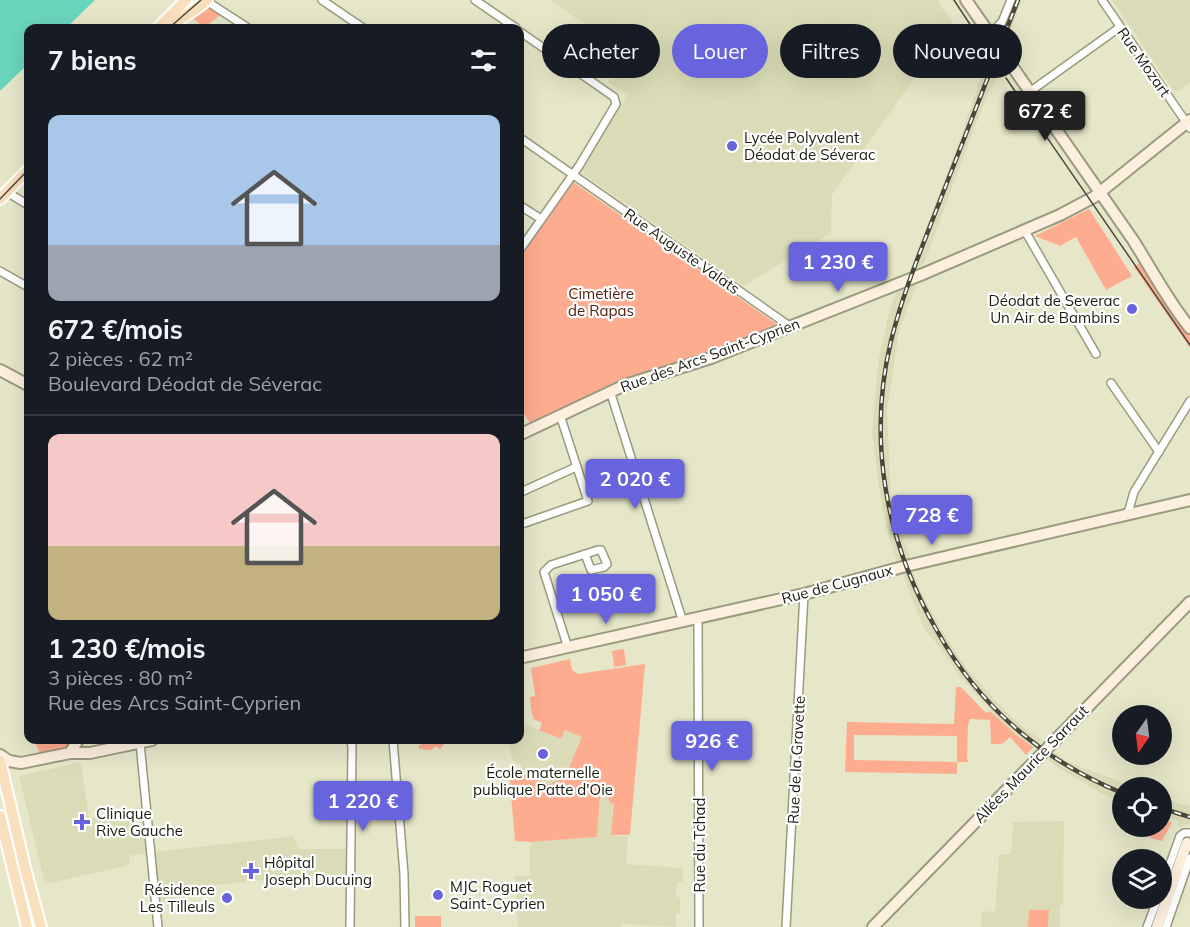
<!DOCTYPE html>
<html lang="fr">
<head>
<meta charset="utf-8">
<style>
	:root { --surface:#171b24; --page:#20242c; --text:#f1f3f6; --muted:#9ea1a6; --line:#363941; --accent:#6764dd }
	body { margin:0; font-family:Mulish,sans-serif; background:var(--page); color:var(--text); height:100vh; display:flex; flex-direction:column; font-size:22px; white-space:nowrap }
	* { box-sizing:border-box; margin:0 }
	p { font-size:20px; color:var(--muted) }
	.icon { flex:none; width:33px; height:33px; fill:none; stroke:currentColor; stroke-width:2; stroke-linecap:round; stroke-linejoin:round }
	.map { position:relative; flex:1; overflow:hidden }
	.drawer { position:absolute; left:24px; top:24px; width:500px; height:720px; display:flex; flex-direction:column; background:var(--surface); border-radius:12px; box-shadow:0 6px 24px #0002 }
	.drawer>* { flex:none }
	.hud { position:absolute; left:542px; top:24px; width:558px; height:54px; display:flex; gap:12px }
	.needle { width:39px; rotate:194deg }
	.tools { position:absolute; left:1112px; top:705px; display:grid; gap:12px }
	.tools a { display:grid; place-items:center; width:60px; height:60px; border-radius:50%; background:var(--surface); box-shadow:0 6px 24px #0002; font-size:30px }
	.price { position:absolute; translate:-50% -51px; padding:0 14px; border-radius:6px; background:var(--accent); color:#fff; font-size:20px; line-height:39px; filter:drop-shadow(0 2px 3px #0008) }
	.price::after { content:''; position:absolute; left:50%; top:36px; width:18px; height:14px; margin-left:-9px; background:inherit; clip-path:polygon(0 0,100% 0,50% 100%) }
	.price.current { background:#222; color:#fff }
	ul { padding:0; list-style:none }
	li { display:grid; align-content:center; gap:12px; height:318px; padding:0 24px }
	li+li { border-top:2px solid var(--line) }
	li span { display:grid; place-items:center; height:186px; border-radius:12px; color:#555 }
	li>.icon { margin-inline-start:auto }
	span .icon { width:108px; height:108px; fill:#fffc; stroke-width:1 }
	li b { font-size:26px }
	h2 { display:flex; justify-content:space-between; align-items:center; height:72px; padding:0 24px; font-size:26px }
	.tag { padding:0 21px; border-radius:27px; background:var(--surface); box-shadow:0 6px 24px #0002; font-size:21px; line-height:54px }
	.tag.current { background:var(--accent); color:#fff }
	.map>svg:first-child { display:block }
	.built { fill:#dbdcb7 }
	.green { fill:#feac90; fill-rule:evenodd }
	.water { fill:#6ad5bd }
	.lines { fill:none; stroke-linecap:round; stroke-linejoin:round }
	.street-casing { stroke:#999a7e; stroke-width:10 }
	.secondary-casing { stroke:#999a7e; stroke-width:14 }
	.primary-casing { stroke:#fff; stroke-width:14 }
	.street { stroke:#fff; stroke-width:7 }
	.secondary { stroke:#fcefde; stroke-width:10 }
	.primary { stroke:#fadfbc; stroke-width:10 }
	.tram { stroke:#49493a; stroke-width:1.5 }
	.rail-casing { stroke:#49493a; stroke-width:4.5 }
	.rail { stroke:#fff; stroke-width:2; stroke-dasharray:7; stroke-linecap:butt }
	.poi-dot { fill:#6764dd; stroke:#fff; stroke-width:2 }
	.labels { text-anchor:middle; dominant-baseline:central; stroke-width:4.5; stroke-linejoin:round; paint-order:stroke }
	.street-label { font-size:15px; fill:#1a1a0f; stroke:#fff }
	.poi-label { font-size:15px; fill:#1a1a0f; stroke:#fff; text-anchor:start }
	.park-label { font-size:15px; fill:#53200e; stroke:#fff }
</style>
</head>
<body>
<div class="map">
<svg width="1190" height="927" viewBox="0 0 1190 927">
	<rect width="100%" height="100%" fill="#e6e7c9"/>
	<g class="built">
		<polygon points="550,0 937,0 953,23 832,195 831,233 744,286 584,175 583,169 627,95 608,82 625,52"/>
		<polygon points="1014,0 1022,0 995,72 997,77 987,96 969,142 899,331 887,412 891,496 896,518 910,557 905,560 909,573 913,572 923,596 942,631 968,670 1005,711 1029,732 1042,740 1038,745 1052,755 1056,753 1066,761 1081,767 1136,787 1122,788 1122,803 1102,794 1051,763 1048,760 1050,757 1036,748 1035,749 1004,725 961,678 934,640 927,633 921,621 903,575 906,573 902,561 897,562 886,525 880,495 872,433 878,363 888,316 897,290 904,287 960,139 985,65 989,66"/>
		<polygon points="1112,0 1190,0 1190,83 1175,93"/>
		<polygon points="519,722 561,739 564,730 582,736 566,776 551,786 519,773 522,765 513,761 507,740 519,740"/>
		<polygon points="81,762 89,819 141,807 142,817 133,819 135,828 140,827 143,829 146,853 129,856 130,862 126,866 45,884 19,776"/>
		<polygon points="600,796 608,797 614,804 611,835 628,837 626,864 683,868 683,882 677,882 676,897 680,897 680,913 676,914 676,927 621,924 621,927 518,927 515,876 530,876 530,842 597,837"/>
		<polygon points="1161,799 1190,806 1190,824 1179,826 1177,825 1179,821 1161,816"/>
		<polygon points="1064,821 1063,905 1060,906 1060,927 981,927 982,912 995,911 999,855 999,854 1011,854 1013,822"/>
		<polygon points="293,836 298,849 346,849 346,876 308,875 198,887 186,893 187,900 180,901 179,905 169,912 164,901 160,899 155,852"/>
	</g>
	<g class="green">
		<polygon points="206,6 220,15 204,28 193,18"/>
		<polygon points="573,182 778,325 727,346 666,367 644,373 607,388 530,423 519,407 519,258"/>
		<polygon points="1089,209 1132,276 1106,290 1076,237 1060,246 1035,236"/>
		<polygon points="1140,263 1190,336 1190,348 1134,267"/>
		<polygon points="624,649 626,665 614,667 612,651"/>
		<polygon points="570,659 572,670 578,674 645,664 630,835 611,835 614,804 610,803 608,797 600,796 597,837 530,842 515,841 509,771 519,773 551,785 553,781 557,782 560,773 566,775 582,737 565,730 561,739 539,730 542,723 533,719 534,716 532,715 530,697 535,696 531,668"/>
		<path d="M956,687H961L986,713L990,711L1015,734L1033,747L1026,755L1010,737L1002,744H991L990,720L970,719L968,725L967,760L969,762H957V774L845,772L847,722L954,724ZM854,735L957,736V762L854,760Z"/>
		<polygon points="34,740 76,740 70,748 40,754"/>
		<polygon points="440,740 447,741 440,749 436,746 431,750 419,749 419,745"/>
		<polygon points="1161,820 1172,822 1162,841 1150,838 1150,827 1161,826"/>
		<polygon points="1029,910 1049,910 1048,927 1028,927"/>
		<rect x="415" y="916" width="26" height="11"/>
	</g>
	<polygon class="water" points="0,0 95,0 66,28 28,28 28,64 0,91"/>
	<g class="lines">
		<g class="street-casing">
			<g id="street">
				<polyline points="205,0 248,28"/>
				<polyline points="322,0 363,28"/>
				<polyline points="475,0 516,28"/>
				<polyline points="1102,0 1190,128"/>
				<polyline points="519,31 614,97 616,104 579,166 519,251"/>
				<polyline points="993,31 1002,22 1011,0"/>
				<polyline points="1028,93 1120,27"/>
				<polyline points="519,137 791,327"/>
				<polyline points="7,192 28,205"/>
				<polyline points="519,205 541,219"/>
				<polyline points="1025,231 1096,354"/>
				<polyline points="0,271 28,287"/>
				<polyline points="1111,383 1159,452"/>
				<polyline points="610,391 683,622"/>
				<polyline points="519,493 576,467"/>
				<polyline points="1128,513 1134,492 1190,401"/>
				<polyline points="519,525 588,501 560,415"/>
				<polyline points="698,618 699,927"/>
				<polyline points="568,648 544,572 551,565 598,550 601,550 607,564 604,567 591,570 585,554"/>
				<polyline points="393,740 404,874 405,927"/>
				<polyline points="140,743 158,927"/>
				<polyline points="1161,889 1180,836 1184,833 1190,833"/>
				<polyline points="350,927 352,747 351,740"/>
				<polyline points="786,927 804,594"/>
				<polyline points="1147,927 1158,898"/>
				<polyline points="1166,927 1190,858"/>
			</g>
		</g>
		<g class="secondary-casing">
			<g id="secondary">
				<path d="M966,0L1133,240C1152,270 1168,301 1190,328"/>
				<polyline points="0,370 28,385"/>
				<polyline points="519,435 625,385 711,358 923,274 1060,215 1094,197 1190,120"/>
				<polyline points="519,658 804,594 906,566 1190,500"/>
				<polyline points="70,753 78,740"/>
				<polyline points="0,755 9,761 21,763 70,753 90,753 152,740"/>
				<polyline points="873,927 1190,602"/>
				<polyline points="1157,927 1187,843"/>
			</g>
		</g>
		<g class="primary-casing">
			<g id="primary">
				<polyline points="158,28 186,0"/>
				<path d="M169,28C181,17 195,11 207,0"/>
				<polyline points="0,199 28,170"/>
				<polyline points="0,761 26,872 41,927"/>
				<polyline points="0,816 27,927"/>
			</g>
		</g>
		<use href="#street" class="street"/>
		<use href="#secondary" class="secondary"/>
		<use href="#primary" class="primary"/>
		<g class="tram">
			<polyline points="954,0 977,35"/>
			<polyline points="169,28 201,0"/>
			<polyline points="1006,78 1190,345"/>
			<polyline points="0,199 28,170"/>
		</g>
		<g class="rail-casing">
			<g id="rail">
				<path d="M1018,0C992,66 967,132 941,198C923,245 903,292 891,341C867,440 886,542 936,629C978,705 1042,760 1122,793"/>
				<polyline points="1161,808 1190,817"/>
			</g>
		</g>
		<use href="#rail" class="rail"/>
	</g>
	<g class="poi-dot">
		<circle cx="732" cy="146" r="6"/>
		<circle cx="1132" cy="309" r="6"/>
		<circle cx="543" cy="754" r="6"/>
		<path d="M79 813h6v6h6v6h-6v6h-6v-6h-6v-6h6z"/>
		<path d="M248 862h6v6h6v6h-6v6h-6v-6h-6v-6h6z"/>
		<circle cx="438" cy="895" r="6"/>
		<circle cx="227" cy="898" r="6"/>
	</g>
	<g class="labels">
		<g class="street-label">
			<text transform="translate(1144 62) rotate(55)">Rue Mozart</text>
			<text transform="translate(682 251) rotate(35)">Rue Auguste Valats</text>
			<text transform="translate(710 355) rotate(-20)">Rue des Arcs Saint-Cyprien</text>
			<text transform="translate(837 584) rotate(-15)">Rue de Cugnaux</text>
			<text transform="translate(796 760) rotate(-87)">Rue de la Gravette</text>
			<text transform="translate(1031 764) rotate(-46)">Allées Maurice Sarraut</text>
			<text transform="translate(699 845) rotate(-90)">Rue du Tchad</text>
		</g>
		<g class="poi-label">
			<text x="744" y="137">Lycée Polyvalent<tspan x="744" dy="17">Déodat de Séverac</tspan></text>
			<text x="1120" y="300" text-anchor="end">Déodat de Severac<tspan x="1120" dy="17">Un Air de Bambins</tspan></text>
			<text x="543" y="772" text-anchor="middle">École maternelle<tspan x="543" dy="17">publique Patte d'Oie</tspan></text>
			<text x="96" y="813">Clinique<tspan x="96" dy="17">Rive Gauche</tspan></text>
			<text x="264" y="862">Hôpital<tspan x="264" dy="17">Joseph Ducuing</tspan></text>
			<text x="450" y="886">MJC Roguet<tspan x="450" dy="17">Saint-Cyprien</tspan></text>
			<text x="215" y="889" text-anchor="end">Résidence<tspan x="215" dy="17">Les Tilleuls</tspan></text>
		</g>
		<g class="park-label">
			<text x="601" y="293">Cimetière<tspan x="601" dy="17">de Rapas</tspan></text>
		</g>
	</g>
</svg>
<div class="tools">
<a><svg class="needle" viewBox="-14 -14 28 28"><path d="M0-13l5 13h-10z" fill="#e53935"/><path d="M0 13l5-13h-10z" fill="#9ea1a6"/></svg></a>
<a><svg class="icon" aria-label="locate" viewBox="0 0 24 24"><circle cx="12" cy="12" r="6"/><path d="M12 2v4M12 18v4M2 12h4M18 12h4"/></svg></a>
<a><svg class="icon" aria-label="layers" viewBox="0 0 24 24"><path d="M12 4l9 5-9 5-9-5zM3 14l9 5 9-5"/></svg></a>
</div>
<b class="price current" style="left:1045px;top:142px">672 €</b>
<b class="price" style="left:838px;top:293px">1 230 €</b>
<b class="price" style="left:635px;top:510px">2 020 €</b>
<b class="price" style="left:932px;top:546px">728 €</b>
<b class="price" style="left:606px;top:625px">1 050 €</b>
<b class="price" style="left:712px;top:772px">926 €</b>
<b class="price" style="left:363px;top:832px">1 220 €</b>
<div class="hud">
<a class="tag">Acheter</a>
<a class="tag current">Louer</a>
<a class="tag">Filtres</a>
<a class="tag">Nouveau</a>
</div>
<section class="drawer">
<h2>7 biens<svg class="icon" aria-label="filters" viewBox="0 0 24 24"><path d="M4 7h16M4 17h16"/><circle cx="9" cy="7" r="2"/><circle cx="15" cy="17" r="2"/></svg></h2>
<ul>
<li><span style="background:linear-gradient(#a9c7e8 70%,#9aa5b1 0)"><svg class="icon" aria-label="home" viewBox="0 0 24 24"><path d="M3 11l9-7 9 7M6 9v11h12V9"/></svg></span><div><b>672 €/mois</b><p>2 pièces · 62 m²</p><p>Boulevard Déodat de Séverac</p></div></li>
<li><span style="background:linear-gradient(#f6c9c9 60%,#c2b280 0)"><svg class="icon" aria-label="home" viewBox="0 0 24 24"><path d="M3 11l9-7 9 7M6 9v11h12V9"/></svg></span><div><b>1 230 €/mois</b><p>3 pièces · 80 m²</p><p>Rue des Arcs Saint-Cyprien</p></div></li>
</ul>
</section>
</div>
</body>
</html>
